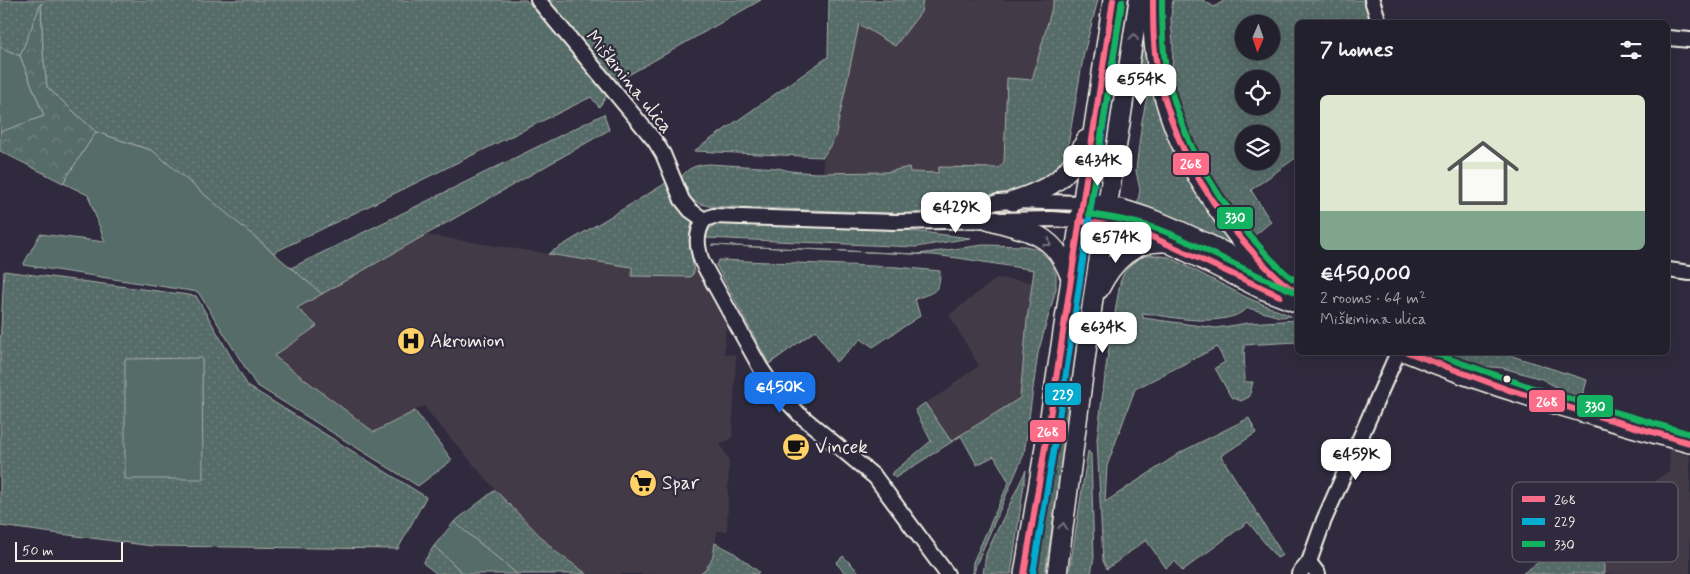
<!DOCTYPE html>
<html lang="en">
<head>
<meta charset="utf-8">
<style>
	:root { --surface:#23202e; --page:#2f2d3a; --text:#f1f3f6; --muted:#a3a3aa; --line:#403e4a; --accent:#1a73e8 }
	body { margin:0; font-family:Mynerve,sans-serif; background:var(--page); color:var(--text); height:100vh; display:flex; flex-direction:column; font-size:19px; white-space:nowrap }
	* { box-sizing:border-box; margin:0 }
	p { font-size:16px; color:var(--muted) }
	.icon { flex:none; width:28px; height:28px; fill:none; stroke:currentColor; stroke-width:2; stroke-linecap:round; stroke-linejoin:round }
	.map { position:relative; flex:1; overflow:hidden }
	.panel { position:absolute; left:1295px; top:20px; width:375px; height:335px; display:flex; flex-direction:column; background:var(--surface); border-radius:8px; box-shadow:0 5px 20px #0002,0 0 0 1px var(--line) }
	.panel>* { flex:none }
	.needle { width:32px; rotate:182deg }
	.controls { position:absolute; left:1235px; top:15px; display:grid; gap:10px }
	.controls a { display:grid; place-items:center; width:45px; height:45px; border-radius:50%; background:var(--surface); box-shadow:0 5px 20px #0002,0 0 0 1px var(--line); font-size:25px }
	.scale { position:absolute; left:15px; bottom:12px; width:108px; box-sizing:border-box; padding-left:5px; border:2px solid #f4f1e8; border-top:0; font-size:14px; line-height:18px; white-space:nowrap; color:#f4f1e8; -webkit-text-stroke:4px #2f2a3d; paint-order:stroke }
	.price { position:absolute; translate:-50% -42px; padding:0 11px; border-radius:10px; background:#fff; color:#222; font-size:16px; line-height:32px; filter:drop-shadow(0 1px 2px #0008) }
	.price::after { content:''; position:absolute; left:50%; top:30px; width:15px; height:11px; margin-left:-8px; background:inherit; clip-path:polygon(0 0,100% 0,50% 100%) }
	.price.selected { background:var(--accent); color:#fff }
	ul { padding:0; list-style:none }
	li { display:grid; align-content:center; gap:10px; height:265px; padding:0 25px }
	li span { display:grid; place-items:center; height:155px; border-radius:8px; color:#555 }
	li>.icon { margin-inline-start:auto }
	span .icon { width:90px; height:90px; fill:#fffc; stroke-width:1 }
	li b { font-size:21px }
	h2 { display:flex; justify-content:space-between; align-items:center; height:60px; padding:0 25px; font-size:21px }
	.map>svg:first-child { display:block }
	.built { fill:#423a47 }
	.grass { fill:url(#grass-dots); stroke:#a6aea8; fill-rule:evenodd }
	.forest { fill:url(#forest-crowns); stroke:#a6aea8 }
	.garden { fill:#576c67; stroke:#a6aea8 }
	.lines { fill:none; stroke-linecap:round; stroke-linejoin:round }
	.street-casing { stroke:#f4f1e8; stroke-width:18 }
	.secondary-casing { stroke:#f4f1e8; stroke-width:22 }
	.street { stroke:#2f2a3d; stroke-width:14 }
	.secondary { stroke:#2f2a3d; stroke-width:19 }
	.bus-1-casing { stroke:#2f2a3d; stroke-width:10 }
	.bus-2-casing { stroke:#2f2a3d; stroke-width:10 }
	.bus-3-casing { stroke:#2f2a3d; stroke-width:10 }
	.bus-1 { stroke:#fb6d88; stroke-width:6 }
	.bus-2 { stroke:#06acd0; stroke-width:6 }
	.bus-3 { stroke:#13b361; stroke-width:6 }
	.oneway { stroke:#747079 }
	.bus-dot { fill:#f4f1e8; stroke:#2f2a3d; stroke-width:2 }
	.labels { text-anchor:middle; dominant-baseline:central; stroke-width:4.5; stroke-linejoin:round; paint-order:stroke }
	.street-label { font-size:19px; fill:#f4f1e8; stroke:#2f2a3d }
	.poi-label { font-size:19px; fill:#f4f1e8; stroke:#2f2a3d; text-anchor:start }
	.key { fill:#2f2a3d; stroke:#6a6670; stroke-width:1 }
	.key-label { font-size:14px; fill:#f4f1e8 }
	.line-badge { stroke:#2f2a3d; stroke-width:2 }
	.badge-label { font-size:14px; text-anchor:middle; font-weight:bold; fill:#fff }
</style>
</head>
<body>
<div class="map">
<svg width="1690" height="574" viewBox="0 0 1690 574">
	<defs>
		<pattern id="grass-dots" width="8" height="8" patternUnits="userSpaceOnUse" patternTransform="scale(1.25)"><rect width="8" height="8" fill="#576c67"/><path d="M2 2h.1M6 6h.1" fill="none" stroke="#70817d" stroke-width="1.8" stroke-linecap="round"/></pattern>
		<pattern id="forest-crowns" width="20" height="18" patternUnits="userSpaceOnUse" patternTransform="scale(1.25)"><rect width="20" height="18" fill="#576c67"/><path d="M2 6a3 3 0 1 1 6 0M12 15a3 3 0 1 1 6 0" fill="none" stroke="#70817d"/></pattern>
	</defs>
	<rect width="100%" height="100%" fill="#2f2a3d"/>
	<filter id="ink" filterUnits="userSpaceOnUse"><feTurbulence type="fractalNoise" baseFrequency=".02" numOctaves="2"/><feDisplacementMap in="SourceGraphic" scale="10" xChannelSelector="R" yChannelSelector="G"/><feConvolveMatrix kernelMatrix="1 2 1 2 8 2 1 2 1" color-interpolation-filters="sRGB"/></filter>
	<g filter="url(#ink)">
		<g class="built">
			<polygon points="923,0 1054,0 1032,80 1007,78 1004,162 999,168 939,167 938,173 909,172 909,168 905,167 887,172 824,172 823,157 835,138 859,24 921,12"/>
			<polygon points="426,235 633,267 633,276 693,274 694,271 698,270 711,299 726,323 724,354 736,355 732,438 720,445 729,459 727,531 717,531 715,548 707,568 699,574 587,574 556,552 509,505 433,418 424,406 374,432 274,355 317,326 296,308"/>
			<polygon points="997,278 1032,282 1027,320 1020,398 951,441 925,403 952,387 952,384 979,366 949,315"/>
			<polygon points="1670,450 1690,456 1690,574 1604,574 1603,517 1669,471"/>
		</g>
		<g class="grass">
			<polygon points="0,0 526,0 608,94 599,107 591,97 273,253 153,151 96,132 47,87 43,53 41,5 20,56 0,47"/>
			<polygon points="545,0 761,0 616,82"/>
			<polygon points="829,0 923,0 921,12 895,46 859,24 835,138 823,157 694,151 828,57"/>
			<path d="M1054,0H1098L1084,53L1067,151L1062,160L1051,172L1055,177L1026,192L911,214L709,206C691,202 687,197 679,181C686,168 695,165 709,164L778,168L790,171L815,173L887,172L909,167L910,172L938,173L939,167L999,168L1004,162L1007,78L1032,80Z"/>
			<polygon points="1120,0 1132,0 1105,177 1100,176 1116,68"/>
			<path d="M1173,0H1203L1214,7L1225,0H1366L1373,22H1298L1297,157L1251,190L1271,222L1255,235C1217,194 1184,141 1173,85C1171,72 1173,58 1173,46C1173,37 1171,28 1171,19C1171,13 1172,6 1173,0ZM1244,24H1271V51H1244ZM1244,79H1271V106H1244ZM1244,134H1271V161H1244Z"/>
			<polygon points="1144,30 1154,87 1141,88 1139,63"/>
			<polygon points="1147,96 1157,96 1247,254 1137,206 1140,190 1136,171 1137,161 1142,121"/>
			<polygon points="604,114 609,130 322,294 291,268"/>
			<polygon points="667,181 677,206 692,220 689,241 694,271 693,274 690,277 632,276 632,267 548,254 663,185"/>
			<path d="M725,222L897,229L970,238L916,247L705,238C708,229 714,223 725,222Z"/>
			<polygon points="711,245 918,254 983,245 1025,246 1037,249 1050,260 1056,274 1056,289 1038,353 1024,454 976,565 974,574 972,574 973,562 1009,482 994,456 977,465 961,436 895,478 891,474 931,441 915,410 925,403 951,441 1020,398 1027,320 1034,270 958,258 933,255"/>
			<polygon points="1083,250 1087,251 1071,353 1068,421 1045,574 1035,574"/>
			<path d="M1150,255L1169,257L1248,298L1291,316L1280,317L1248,308C1244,311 1239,314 1234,316C1205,325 1172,317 1143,313V318L1216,328L1248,323L1297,320V342L1244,345L1245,382H1253L1249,397L1241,401L1231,397L1215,368L1225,362L1217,347L1135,389L1107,466L1105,502L1183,451L1249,418L1256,433L1221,456L1283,555L1277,558L1248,522L1182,571L1175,561L1166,568L1146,540L1107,569L1103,561L1097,439L1107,360L1120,283C1124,268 1135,258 1150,255Z"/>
			<path d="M719,260L897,267L940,271C940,293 934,292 915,299L920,316L873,347L861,339L836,362L816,330L769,364L716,265Z"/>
			<polygon points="4,271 196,296 248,386 426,497 398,549 152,546 0,526 0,346"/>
			<polygon points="1437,353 1503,353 1587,380 1582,399 1572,396 1542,379 1503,368 1469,365"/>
			<polygon points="1088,451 1091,454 1094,557 1091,574 1069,574"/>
			<polygon points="1026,470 1011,574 983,574 986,554"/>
			<polygon points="495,490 556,552 587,574 517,574 454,522"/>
			<polygon points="1603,517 1604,574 1522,574"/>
			<path d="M715,543L733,552L759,572L757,574H699C710,567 714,556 715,543Z"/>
			<polygon points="434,546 464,574 437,574 423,563"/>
		</g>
		<polygon class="forest" points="41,3 43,53 47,87 96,132 63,183 0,151 0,131 44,116 20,56"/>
		<g class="garden">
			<polygon points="0,47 20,56 44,116 3,131 0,131"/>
			<polygon points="96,132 153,151 322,294 297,308 317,326 274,356 374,432 415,411 452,460 418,486 256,385 198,292 23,265 40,234 105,242 88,195 63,183"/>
			<polygon points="202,358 203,479 125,479 125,359"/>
			<polygon points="454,522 517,574 464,574 434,546"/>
			<polygon points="843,556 861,574 846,574 836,563"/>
		</g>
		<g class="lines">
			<g class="street-casing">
				<g id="street">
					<polyline points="538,0 655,141 663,154 682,200 690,210 704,220"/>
					<polyline points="1372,0 1379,22"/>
					<polyline points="1668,38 1690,40"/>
					<polyline points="944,215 998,202 1013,201 1082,203"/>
					<path d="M704,220C695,235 697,247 702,262L760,367L775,389L799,414L875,477L947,574"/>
					<polyline points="704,220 713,216 895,222 1052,219 1079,221"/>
					<polyline points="1668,270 1690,273"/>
					<polyline points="1309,562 1318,574"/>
					<polyline points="1299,574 1309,562 1324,520 1398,352"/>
				</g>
			</g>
			<g class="secondary-casing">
				<g id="secondary">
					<path d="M1153,0C1149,89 1183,166 1237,235C1250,251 1265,265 1279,280"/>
					<path d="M1013,201C1052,188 1069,178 1086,140"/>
					<path d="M1098,204C1143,212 1183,232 1224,252C1249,264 1275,276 1298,293"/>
					<path d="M987,219C1030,232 1054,232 1071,278"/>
					<polyline points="1093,223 1134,230 1167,242 1262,289 1298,303"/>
					<path d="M1099,289C1112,263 1132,241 1163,242"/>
					<path d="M1406,352C1461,375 1516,393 1572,409C1612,421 1650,433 1690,443"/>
					<polyline points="1024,574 1054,392 1113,0"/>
					<polyline points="1057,574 1093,299 1139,0"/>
				</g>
			</g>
			<use href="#street" class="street"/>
			<use href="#secondary" class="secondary"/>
			<g class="bus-1-casing">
				<g id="bus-1">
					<path d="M1153,0C1153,24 1153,48 1158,72C1171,135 1201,192 1243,241C1260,260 1275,279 1298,293"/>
					<polyline points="1079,221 1121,227 1150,236 1280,296"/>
					<polyline points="1407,352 1509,390 1690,443"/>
					<polyline points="1024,574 1054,392 1113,0"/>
				</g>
			</g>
			<g class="bus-2-casing">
				<polyline id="bus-2" points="1033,574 1063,393 1122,1"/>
			</g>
			<g class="bus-3-casing">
				<g id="bus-3">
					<path d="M1162,0C1162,23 1162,46 1166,68C1178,131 1209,188 1250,236C1264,251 1276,267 1293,279"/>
					<path d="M1122,1L1089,214C1117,218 1145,223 1171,234C1214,253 1254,276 1298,293"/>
					<polyline points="1430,352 1533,388 1690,434"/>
				</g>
			</g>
			<use href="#bus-1" class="bus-1"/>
			<use href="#bus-2" class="bus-2"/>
			<use href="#bus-3" class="bus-3"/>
		</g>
		<defs><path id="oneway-chevron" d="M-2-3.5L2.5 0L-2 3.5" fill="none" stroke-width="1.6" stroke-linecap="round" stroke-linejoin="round" transform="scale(1.25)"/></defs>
		<g class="oneway">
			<use href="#oneway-chevron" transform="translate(1134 37) rotate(-82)"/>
			<use href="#oneway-chevron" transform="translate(1048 243) rotate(38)"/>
			<use href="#oneway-chevron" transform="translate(1063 526) rotate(-83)"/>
		</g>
	</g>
	<defs>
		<g id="hospital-disc" transform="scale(1.4375)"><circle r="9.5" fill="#ffd166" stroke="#2f2a3d"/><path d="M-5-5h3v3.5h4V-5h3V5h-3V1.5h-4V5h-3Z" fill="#111"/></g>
		<g id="cafe-disc" transform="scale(1.4375)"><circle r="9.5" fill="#ffd166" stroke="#2f2a3d"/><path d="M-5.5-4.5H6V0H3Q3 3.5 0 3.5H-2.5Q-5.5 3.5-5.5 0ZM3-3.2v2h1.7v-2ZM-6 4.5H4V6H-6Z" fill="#111"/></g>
		<g id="supermarket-disc" transform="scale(1.4375)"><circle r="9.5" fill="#ffd166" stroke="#2f2a3d"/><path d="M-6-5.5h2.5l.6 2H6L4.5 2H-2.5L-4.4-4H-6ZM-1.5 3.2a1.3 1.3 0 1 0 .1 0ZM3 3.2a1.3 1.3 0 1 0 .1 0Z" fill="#111"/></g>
	</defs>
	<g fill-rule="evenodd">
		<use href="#hospital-disc" x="411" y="341"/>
		<use href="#cafe-disc" x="796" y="447"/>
		<use href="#supermarket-disc" x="643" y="483"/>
	</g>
	<circle class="bus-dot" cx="1507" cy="379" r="4.5"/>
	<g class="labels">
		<g class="street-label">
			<text transform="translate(629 82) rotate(51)">Miškinina ulica</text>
		</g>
		<g class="poi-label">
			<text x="430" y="341">Akromion</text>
			<text x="815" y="447">Vincek</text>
			<text x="662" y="483">Spar</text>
		</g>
	</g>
	<rect x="1512" y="482" width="166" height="80" rx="8" class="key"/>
	<rect x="1522" y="496" width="23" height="6" fill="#fb6d88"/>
	<rect x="1522" y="518" width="23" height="7" fill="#06acd0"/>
	<rect x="1522" y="541" width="23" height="6" fill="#13b361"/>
	<g class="key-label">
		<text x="1554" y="504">268</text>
		<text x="1554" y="526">229</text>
		<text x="1554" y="549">330</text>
	</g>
	<g class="line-badge">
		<rect x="1172" y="152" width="38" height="24" rx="5" fill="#fb6d88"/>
		<rect x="1216" y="206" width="38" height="24" rx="5" fill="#13b361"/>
		<rect x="1044" y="382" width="38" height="24" rx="5" fill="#06acd0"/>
		<rect x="1528" y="389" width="38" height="24" rx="5" fill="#fb6d88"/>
		<rect x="1576" y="394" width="38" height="24" rx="5" fill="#13b361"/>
		<rect x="1029" y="419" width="38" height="24" rx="5" fill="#fb6d88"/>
	</g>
	<g class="badge-label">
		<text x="1191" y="168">268</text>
		<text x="1235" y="222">330</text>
		<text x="1063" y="399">229</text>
		<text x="1547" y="406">268</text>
		<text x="1595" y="411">330</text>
		<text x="1048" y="436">268</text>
	</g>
</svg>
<div class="controls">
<a><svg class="needle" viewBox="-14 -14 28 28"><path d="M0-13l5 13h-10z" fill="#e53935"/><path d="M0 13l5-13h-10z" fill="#a3a3aa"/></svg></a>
<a><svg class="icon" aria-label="locate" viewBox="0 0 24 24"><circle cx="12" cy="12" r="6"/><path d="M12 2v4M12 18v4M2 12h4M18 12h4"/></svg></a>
<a><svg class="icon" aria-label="layers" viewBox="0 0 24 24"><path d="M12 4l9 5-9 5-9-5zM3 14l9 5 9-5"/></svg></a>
</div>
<div class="scale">50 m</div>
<b class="price" style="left:1141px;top:106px">€554K</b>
<b class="price" style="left:1098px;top:187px">€434K</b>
<b class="price" style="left:956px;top:234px">€429K</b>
<b class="price" style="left:1116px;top:264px">€574K</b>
<b class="price" style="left:1103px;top:354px">€634K</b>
<b class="price selected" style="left:780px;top:414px">€450K</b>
<b class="price" style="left:1356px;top:481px">€459K</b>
<section class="panel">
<h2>7 homes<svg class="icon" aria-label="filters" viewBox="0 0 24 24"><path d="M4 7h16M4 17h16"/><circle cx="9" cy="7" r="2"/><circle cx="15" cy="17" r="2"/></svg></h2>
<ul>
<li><span style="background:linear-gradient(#dfe7d0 75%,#7fa58c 0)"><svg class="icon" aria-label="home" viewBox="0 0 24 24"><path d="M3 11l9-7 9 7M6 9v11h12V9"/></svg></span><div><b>€450,000</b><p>2 rooms · 64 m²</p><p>Miškinina ulica</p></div></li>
</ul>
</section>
</div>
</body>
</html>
